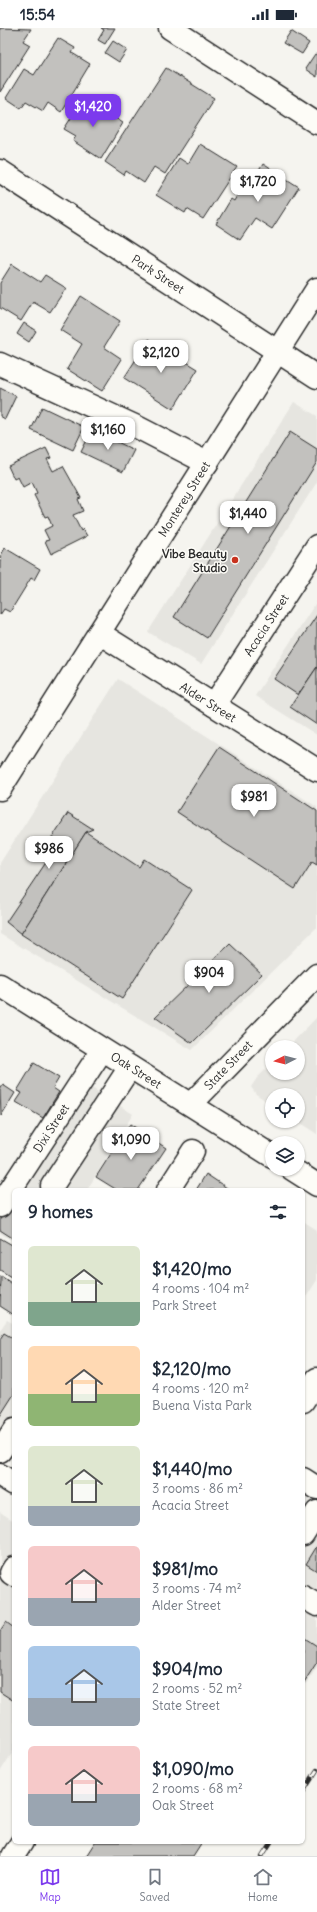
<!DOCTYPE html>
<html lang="en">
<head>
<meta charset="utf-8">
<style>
	:root { --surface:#fff; --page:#f2f2f3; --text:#1f2937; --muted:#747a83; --line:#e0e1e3; --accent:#7c3aed }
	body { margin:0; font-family:Delius,sans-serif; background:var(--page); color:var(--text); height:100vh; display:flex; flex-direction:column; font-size:15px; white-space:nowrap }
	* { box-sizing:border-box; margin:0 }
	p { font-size:13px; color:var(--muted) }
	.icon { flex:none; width:22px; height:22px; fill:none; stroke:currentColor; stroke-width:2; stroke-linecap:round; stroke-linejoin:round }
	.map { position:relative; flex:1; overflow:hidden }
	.details { position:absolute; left:12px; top:1160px; width:293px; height:656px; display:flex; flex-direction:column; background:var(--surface); border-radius:6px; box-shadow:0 1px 3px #0004 }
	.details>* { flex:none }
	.needle { width:26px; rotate:264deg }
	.controls { position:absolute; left:265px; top:1012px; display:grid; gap:8px }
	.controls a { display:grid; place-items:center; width:40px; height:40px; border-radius:50%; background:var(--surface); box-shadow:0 1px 3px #0004; font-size:20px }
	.price { position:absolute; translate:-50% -34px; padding:0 9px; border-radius:8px; background:#fff; color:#222; font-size:13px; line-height:26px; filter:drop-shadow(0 1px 2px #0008) }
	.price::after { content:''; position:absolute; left:50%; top:24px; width:12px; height:9px; margin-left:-6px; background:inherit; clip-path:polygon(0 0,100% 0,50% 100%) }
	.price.active { background:var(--accent); color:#fff }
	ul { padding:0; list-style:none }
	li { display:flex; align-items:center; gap:12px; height:100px; padding:0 16px }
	li span { display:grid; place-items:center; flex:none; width:112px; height:80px; border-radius:6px; color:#555 }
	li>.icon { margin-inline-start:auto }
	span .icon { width:48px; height:48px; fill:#fffc; stroke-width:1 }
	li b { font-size:17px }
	h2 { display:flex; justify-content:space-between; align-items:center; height:48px; padding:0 16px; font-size:17px }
	.status { display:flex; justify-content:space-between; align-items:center; height:28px; padding:0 20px; background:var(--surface); direction:ltr }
	.status svg { height:11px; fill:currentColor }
	.menu { display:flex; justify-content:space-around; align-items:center; height:56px; border-top:1px solid var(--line); background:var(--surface); font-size:11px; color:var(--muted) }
	.menu a { display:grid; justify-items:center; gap:2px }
	.menu .active { color:var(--accent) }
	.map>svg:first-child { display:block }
	.built { fill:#e6e5e0 }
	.building { fill:#c2c1be; stroke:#2b2b2b }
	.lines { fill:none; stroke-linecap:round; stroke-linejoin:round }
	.minor-casing { stroke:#2b2b2b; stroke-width:25 }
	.major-casing { stroke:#2b2b2b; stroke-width:25 }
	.minor { stroke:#fdfcf7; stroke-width:22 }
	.major { stroke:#fdfcf7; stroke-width:22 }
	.rail-casing { stroke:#2b2b2b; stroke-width:4.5 }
	.rail { stroke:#fdfcf7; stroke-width:3; stroke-dasharray:9; stroke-linecap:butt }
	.poi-dot { fill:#c8321e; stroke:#fdfcf7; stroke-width:1.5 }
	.labels { text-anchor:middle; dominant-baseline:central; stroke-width:3; stroke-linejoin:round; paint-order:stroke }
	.street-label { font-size:12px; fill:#2b2b2b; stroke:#fdfcf7 }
	.poi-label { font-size:12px; font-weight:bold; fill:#2b2b2b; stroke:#fdfcf7; text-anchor:end }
</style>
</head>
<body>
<div class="status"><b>15:54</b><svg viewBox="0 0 49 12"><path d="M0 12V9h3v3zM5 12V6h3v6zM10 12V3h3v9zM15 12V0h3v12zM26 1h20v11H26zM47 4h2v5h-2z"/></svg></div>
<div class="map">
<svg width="317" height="1828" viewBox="0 0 317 1828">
	<rect width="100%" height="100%" fill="#f5f4ef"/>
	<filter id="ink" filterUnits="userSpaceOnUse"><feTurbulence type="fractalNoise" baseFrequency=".025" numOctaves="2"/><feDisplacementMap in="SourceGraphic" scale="8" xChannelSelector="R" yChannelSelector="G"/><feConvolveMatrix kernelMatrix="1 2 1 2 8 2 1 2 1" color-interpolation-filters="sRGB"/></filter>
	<g filter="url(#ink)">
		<g class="built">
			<polygon points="294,374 317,388 317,454 201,636 148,604"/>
			<polygon points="317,573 317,707 255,668"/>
			<polygon points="118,651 317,779 317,899 192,1022 0,906 0,835"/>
			<polygon points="317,989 317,1106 297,1093 298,1093 298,1067 272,1067 272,1077 256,1066 251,1059 257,1050 272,1035 272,1045 298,1045 298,1019 288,1019"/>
			<polygon points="81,1053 133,1086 87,1162 14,1162 14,1214 0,1205 0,1178"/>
			<polygon points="303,1193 317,1202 317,1252 303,1274"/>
			<polygon points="7,1292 14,1296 14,1419 0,1410 0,1302"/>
			<polygon points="317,1449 317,1639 303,1661 303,1471"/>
			<polygon points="0,1484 14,1493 14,1722 0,1744"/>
		</g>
		<g class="building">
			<polygon points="0,0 31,1 23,13 30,17 0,64"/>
			<polygon points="101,0 115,0 105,16 98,12 104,2"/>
			<polygon points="291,3 309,15 302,26 283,15"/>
			<polygon points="58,10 75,20 72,25 90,36 61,84 48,75 43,83 26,73 21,80 6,70 24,41 34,47"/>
			<polygon points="113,13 127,22 119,34 105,25"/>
			<polygon points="315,26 317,27 317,49 305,41"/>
			<polygon points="166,40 214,70 165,146 154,139 144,155 126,143 124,147 105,134"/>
			<polygon points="84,70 123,95 101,131 73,113 76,108 64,101"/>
			<polygon points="200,116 237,139 203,191 187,181 185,185 156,167 179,130 188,136"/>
			<polygon points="263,136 299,159 272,201 255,190 240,212 216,196 231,171 234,173 239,164 244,167"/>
			<polygon points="12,236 40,254 45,247 66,260 50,284 33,274 21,293 0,280 0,255"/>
			<polygon points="81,268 120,293 104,319 122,331 102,363 67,341 82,316 60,302"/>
			<polygon points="24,295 36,303 29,314 17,306"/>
			<polygon points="149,311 198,341 173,381 124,350"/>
			<polygon points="0,360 16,368 5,391 0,388"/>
			<polygon points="42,379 84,399 73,422 31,402"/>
			<polygon points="92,402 134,422 123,444 81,424"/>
			<polygon points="290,404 317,421 317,434 207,610 174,589"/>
			<polygon points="46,420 51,430 47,431 53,443 63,438 81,470 78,471 83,483 73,487 81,503 83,501 87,508 51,526 45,513 49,512 44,502 52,498 48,488 45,489 34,467 37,465 32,454 23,459 18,449 14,451 8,438"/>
			<polygon points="5,520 40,541 34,552 31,550 10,584 4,581 0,587 0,534 2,531 0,529"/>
			<polygon points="317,587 317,639 298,667 274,651"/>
			<polygon points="317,639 317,697 290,679"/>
			<polygon points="219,719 317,783 317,837 312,834 295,861 177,784"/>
			<polygon points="68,785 93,801 86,804 21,906 6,894 51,827 44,822"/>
			<polygon points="86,804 139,839 144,831 192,862 122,971 21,906"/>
			<polygon points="230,916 262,946 192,1015 155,989"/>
			<polygon points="34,1035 59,1050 53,1060 59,1064 43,1090 16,1074 22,1065 17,1063"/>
			<polygon points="3,1057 15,1065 1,1088 0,1062"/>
			<polygon points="130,1096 166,1120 138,1162 117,1162 96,1149"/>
			<polygon points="206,1146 230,1162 196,1162"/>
			<polygon points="14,1168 14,1211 0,1202 0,1191"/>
			<polygon points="0,1210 14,1218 14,1251 0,1242"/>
			<polygon points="1,1248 14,1257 14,1287 0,1278"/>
			<polygon points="4,1305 14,1311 14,1366 0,1388 0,1311"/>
			<polygon points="317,1518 317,1543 306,1536"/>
			<polygon points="6,1594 14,1600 14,1673 0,1664 0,1603"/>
			<polygon points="303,1609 317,1618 317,1634 303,1656"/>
			<polygon points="95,1814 202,1814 193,1828 86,1828"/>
		</g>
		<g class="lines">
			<g class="minor-casing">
				<g id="minor">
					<polyline points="170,0 317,95"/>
					<polyline points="0,143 317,349"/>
					<polyline points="0,336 139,400 207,435"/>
					<polyline points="99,605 317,742"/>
					<polyline points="214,677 317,518"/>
					<polyline points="0,761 317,261"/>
					<polyline points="0,957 272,1128"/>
					<polyline points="191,1076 317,947"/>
					<polyline points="292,1141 317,1157"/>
					<polyline points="52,1158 130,1039"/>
					<polyline points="168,1162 193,1123"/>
					<polyline points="0,1178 102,1022"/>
					<polyline points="0,1423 14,1402"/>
					<polyline points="0,1447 14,1456"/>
					<polyline points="303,1451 317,1460"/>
					<polyline points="303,1506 317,1484"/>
					<polyline points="14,1540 11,1545 14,1547"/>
					<polyline points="303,1569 317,1577"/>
				</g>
			</g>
			<g class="major-casing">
				<g id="major">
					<polyline points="303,1373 317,1351"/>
					<polyline points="13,1828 22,1814"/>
				</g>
			</g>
			<use href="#minor" class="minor"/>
			<use href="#major" class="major"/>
			<g class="rail-casing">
				<g id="rail">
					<polyline points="303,1764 317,1742"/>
					<polyline points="262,1828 271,1814"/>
				</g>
			</g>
			<use href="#rail" class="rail"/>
		</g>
	</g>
	<circle class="poi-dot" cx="235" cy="532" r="4"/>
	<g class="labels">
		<g class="street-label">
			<text transform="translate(158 246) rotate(33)">Park Street</text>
			<text transform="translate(184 471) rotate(-58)">Monterey Street</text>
			<text transform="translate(266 597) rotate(-57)">Acacia Street</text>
			<text transform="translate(208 674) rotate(32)">Alder Street</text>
			<text transform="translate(228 1037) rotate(-46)">State Street</text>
			<text transform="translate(136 1042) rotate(32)">Oak Street</text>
			<text transform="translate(51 1100) rotate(-57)">Dixi Street</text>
		</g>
		<g class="poi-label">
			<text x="227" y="525">Vibe Beauty<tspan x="227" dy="14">Studio</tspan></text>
		</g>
	</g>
</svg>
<div class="controls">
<a><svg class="needle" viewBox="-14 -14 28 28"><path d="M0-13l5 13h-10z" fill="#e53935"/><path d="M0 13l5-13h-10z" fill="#747a83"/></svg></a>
<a><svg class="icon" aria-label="locate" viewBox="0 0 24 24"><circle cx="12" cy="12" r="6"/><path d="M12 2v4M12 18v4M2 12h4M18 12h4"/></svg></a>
<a><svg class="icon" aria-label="layers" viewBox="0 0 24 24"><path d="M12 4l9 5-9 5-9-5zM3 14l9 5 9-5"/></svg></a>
</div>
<b class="price active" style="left:93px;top:100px">$1,420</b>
<b class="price" style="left:258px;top:175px">$1,720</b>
<b class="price" style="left:161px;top:346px">$2,120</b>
<b class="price" style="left:108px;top:423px">$1,160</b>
<b class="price" style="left:248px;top:507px">$1,440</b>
<b class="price" style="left:254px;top:790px">$981</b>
<b class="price" style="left:49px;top:842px">$986</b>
<b class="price" style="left:209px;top:966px">$904</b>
<b class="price" style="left:131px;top:1133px">$1,090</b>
<section class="details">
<h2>9 homes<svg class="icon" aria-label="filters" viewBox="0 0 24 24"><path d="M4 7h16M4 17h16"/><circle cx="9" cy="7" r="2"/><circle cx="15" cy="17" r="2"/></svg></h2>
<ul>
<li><span style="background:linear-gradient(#dfe7d0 70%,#7fa58c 0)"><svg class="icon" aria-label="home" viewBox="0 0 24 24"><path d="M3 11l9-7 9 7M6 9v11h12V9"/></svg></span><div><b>$1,420/mo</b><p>4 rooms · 104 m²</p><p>Park Street</p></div></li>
<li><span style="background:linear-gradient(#ffd9b3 60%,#8fb573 0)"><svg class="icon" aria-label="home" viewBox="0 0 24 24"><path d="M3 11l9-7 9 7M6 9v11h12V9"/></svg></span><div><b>$2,120/mo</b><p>4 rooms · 120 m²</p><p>Buena Vista Park</p></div></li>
<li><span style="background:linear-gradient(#dfe7d0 75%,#9aa5b1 0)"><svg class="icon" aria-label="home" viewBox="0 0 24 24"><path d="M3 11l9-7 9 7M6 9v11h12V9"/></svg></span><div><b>$1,440/mo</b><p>3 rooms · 86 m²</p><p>Acacia Street</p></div></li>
<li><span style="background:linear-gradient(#f6c9c9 65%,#9aa5b1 0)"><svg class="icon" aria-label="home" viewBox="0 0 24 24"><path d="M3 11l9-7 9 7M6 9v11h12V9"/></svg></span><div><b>$981/mo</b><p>3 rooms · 74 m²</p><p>Alder Street</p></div></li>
<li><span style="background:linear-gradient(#a9c7e8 65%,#9aa5b1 0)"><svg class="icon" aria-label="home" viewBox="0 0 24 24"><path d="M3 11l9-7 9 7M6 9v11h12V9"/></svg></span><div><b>$904/mo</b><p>2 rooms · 52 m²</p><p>State Street</p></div></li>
<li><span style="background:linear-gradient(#f6c9c9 60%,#9aa5b1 0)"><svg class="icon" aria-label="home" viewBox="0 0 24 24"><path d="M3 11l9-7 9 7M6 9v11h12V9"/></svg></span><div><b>$1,090/mo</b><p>2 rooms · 68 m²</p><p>Oak Street</p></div></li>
</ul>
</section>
</div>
<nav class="menu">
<a class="active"><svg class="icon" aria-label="map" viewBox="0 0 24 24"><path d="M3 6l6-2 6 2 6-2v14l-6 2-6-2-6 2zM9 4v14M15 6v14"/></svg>Map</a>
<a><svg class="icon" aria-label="saved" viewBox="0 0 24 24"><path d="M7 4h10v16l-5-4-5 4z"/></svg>Saved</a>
<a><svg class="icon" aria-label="home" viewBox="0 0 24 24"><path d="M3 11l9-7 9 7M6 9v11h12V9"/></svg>Home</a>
</nav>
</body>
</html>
